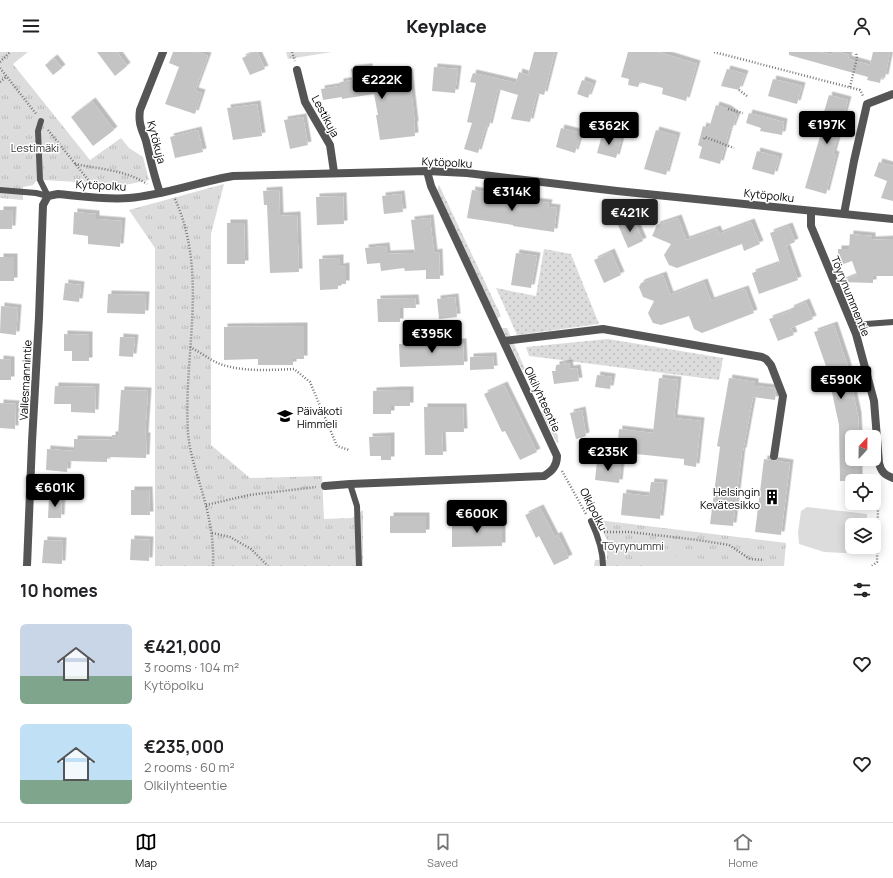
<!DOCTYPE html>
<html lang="en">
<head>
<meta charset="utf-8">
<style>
	:root { --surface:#fff; --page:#f2f2f2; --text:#202124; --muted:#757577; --line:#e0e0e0; --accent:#000 }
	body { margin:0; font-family:Manrope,sans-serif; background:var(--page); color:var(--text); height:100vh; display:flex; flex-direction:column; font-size:15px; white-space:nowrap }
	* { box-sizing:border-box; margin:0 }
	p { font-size:13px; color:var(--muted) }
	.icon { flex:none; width:22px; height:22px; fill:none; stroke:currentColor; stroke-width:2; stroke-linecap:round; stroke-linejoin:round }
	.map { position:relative; height:514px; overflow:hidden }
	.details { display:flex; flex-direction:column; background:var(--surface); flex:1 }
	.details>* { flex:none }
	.needle { width:26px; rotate:22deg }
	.tools { position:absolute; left:845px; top:378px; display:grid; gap:8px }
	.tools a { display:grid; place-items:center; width:36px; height:36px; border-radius:6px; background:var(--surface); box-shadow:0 2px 10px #0003; font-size:20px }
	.price { position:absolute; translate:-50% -34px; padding:0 9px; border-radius:4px; background:var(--accent); color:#fff; font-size:13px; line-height:26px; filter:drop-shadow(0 1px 2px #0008) }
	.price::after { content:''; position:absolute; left:50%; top:24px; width:12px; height:9px; margin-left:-6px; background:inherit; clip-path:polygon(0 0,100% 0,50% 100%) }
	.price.selected { background:#222; color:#fff }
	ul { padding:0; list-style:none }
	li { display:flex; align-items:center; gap:12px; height:100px; padding:0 20px }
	li span { display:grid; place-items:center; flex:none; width:112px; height:80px; border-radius:6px; color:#555 }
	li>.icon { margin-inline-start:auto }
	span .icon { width:48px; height:48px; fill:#fffc; stroke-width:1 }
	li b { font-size:17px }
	h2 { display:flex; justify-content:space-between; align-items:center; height:48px; padding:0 20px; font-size:17px }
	header { display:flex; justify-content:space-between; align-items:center; height:52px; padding:0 20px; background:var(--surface); font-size:18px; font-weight:800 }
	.tabs { display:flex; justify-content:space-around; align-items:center; height:56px; border-top:1px solid var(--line); background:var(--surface); font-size:11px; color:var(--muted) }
	.tabs a { display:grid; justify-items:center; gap:2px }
	.tabs .selected { color:var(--accent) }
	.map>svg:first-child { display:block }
	.grass { fill:url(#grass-dots) }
	.park { fill:url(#park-tufts) }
	.pitch { fill:#dcdcdc }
	.building { fill:#c4c4c4; filter:url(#shadow) }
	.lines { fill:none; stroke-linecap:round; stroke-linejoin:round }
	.path { stroke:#777; stroke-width:2.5; stroke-dasharray:1 2; stroke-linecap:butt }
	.lane { stroke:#555; stroke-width:6 }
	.street { stroke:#555; stroke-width:8 }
	.labels { text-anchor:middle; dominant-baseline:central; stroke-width:3; stroke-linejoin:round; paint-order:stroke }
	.street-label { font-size:11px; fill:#000; stroke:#fff }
	.park-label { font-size:11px; fill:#333; stroke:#fff }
	.poi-label { font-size:11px; fill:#000; stroke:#fff; text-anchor:start }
</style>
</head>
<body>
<header><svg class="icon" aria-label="menu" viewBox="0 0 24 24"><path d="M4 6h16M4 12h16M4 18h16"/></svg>Keyplace<svg class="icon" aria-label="person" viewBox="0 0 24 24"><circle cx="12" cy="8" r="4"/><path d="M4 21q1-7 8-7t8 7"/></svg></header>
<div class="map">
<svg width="893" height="514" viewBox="0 0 893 514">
	<defs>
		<pattern id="grass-dots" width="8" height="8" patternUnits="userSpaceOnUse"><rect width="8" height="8" fill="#dcdcdc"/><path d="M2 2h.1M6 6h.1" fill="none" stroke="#bbb" stroke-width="1.8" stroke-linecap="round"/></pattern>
		<pattern id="park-tufts" width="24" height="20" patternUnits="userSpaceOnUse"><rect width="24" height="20" fill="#dcdcdc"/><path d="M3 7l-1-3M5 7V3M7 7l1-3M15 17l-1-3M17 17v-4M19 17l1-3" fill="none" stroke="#bbb"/></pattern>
		<filter id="shadow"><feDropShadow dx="3.5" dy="-3.5" stdDeviation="0" flood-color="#0004"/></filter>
	</defs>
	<rect width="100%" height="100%" fill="#fff"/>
	<g class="grass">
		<polygon points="439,133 501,264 497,266 437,139"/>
		<polygon points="544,197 571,202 599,272 517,283 496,236 536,244"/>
		<polygon points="502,276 507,276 525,317 522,318"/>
		<polygon points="608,287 723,306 719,328 529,304 526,295"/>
		<polygon points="544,359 546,359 558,384 558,390 557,391 541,360"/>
	</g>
	<g class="park">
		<polygon points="0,0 28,0 13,12 90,108 121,86 129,96 143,105 149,128 125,133 44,128 36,129 33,133 23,135 23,148 0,146"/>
		<polygon points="286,0 332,0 288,7"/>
		<polygon points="224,132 211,182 211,393 250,426 322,424 324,467 352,466 363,458 363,514 155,514 155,196 129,158"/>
		<polygon points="598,468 786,491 784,514 594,514 595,508 607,508 607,488"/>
	</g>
	<g class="pitch">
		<polygon points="807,455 867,462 867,473 852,473 852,495 868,495 865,502 824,500 799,492 798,480 801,459"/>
		<polygon points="645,500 765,514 643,514"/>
	</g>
	<g class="building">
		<polygon points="97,0 117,0 127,14 115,24"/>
		<polygon points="173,0 198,0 208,4 195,39 202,41 195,62 165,52 179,15 169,11"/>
		<polygon points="255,0 257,0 265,17 250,23 242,6"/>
		<polygon points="534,0 555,0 544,43 537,41 530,70 511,67 518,43 498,37 489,75 486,74 478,101 464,97 472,71 467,70 476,31 470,30 473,21 516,31 519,20 528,23"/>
		<polygon points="628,0 658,0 697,12 686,49 662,42 663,36 640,30 638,35 628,33 629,27 621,25"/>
		<polygon points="789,0 820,0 832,3 832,0 838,0 849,3 848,7 870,13 873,0 890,0 885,26 881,25 880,31 867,28 868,25 789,3"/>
		<polygon points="54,6 62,16 53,23 45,13"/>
		<polygon points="369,15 370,26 409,20 415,72 414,73 415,84 380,88 376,63 378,63 374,42 342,47 342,45 323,48 321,37 340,34 340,30 353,28 351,17"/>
		<polygon points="434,15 458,17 455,41 432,39"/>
		<polygon points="727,17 745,22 739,38 721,34"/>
		<polygon points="773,27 802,34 797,52 768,44"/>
		<polygon points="582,28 593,32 588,46 577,42"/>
		<polygon points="829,43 848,48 833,102 836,103 826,142 805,136 821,81 818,80"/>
		<polygon points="92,49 114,78 93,94 71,65"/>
		<polygon points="257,52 262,84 233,88 227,56"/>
		<polygon points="716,53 728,57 737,64 732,77 730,76 720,112 699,106 702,95 698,93 703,74 709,76"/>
		<polygon points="749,61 784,70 782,83 760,79 761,76 746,71"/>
		<polygon points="303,65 308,93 290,97 284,68"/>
		<polygon points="561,76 581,81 575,101 556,95"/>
		<polygon points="198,78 203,100 175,106 170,85"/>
		<polygon points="656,78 677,84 666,123 644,117"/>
		<polygon points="602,83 621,88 616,106 597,101"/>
		<polygon points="757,99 779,105 774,123 752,117"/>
		<polygon points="879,110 893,114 893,149 881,146 887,129 874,124"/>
		<polygon points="279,138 280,164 297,163 299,220 270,221 267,153 264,153 263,139"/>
		<polygon points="472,138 497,142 496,149 516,152 517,147 549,151 548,155 557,156 554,180 513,174 513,173 467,166"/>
		<polygon points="401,142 403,160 384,162 382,144"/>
		<polygon points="343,144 344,172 317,173 316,145"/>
		<polygon points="0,158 13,158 12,177 0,177"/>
		<polygon points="74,160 96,162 96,167 122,169 120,195 88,192 88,184 73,182"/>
		<polygon points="430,166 434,201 439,200 440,227 426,227 426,218 405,219 404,216 381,219 380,211 367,212 365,196 386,194 387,202 415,201 411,168"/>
		<polygon points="633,166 643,189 628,196 618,173"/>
		<polygon points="678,166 686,188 717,177 719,182 751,170 760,192 744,199 742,192 677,216 669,213 664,203 671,192 652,184 657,173"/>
		<polygon points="227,171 244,171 245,212 227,212"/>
		<polygon points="789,174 795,190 786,194 798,228 759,242 752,221 780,211 770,181"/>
		<polygon points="850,182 872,184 872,188 893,187 893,224 873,224 873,231 840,230 857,223 852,209 838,214 838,197 849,197"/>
		<polygon points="611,200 621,223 604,231 594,208"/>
		<polygon points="516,201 537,204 531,236 511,233"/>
		<rect x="0" y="205" width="14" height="24"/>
		<polygon points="340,206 340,215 346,214 346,232 338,232 338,237 320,238 319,207"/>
		<polygon points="663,223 670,243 704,230 711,249 745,237 754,261 702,281 694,277 689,264 661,273 653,271 648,261 654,249 643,245 639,235 641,231"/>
		<polygon points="65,231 81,233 79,250 63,248"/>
		<polygon points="108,242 146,243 145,262 107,261"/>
		<polygon points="455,245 457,265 439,267 437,247"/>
		<polygon points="415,246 416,256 400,256 400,270 378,270 377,247"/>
		<polygon points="806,250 813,267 791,276 794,283 778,289 769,267 791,259 790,257"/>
		<polygon points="1,254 18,256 16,283 0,281"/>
		<polygon points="834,273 847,312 858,364 859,385 852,385 852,407 859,407 859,429 840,429 839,373 827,317 814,280"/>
		<polygon points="304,274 304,307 293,307 293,313 258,313 258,307 224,308 224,275"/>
		<polygon points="64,282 89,283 89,309 72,309 72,299 64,299"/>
		<polygon points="120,285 135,286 133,305 119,304"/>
		<polygon points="463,290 464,313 400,315 399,292"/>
		<polygon points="493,304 494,317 470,318 470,305"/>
		<polygon points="0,307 11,308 11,328 0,328"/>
		<polygon points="569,311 570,317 577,316 579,329 554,332 552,319 556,319 556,313"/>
		<polygon points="597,323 612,325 610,337 595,335"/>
		<polygon points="659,326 678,328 674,366 701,369 696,415 684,413 684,407 617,400 619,377 653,381"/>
		<polygon points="729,326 755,330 755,334 774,336 776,341 775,348 753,345 743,399 742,399 733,474 710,472 720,395 717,394"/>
		<polygon points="504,333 537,400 520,408 505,379 502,380 484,342"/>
		<polygon points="55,334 96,335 95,361 71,360 71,352 54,352"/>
		<polygon points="121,338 148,339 145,384 147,384 146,406 107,405 107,410 68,409 67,420 46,418 47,397 74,399 74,387 112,388 112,383 118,383"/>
		<polygon points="400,338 410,338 410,354 391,354 391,362 373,362 373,339"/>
		<polygon points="0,351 16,352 15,377 0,376"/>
		<polygon points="424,355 463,355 464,380 442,380 443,403 425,403"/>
		<polygon points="582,358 586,384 576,387 570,361"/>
		<polygon points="391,384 391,408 381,408 381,404 370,404 369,385"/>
		<polygon points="764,407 790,411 781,483 755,480"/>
		<polygon points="597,410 621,413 619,431 595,428"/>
		<polygon points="651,430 664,431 660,467 621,463 623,441 649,444"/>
		<polygon points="131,438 149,438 150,463 131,463"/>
		<polygon points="49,445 62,445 61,466 48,466"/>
		<polygon points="540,456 555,485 558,483 569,506 554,513 539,484 536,486 525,463"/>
		<rect x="390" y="464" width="36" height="17"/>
		<polygon points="485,469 502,469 502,494 452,495 452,470"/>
		<polygon points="131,487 150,488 149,509 130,508"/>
		<polygon points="44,488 63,489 62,512 42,511"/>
	</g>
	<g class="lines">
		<g class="path">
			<polyline points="292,0 295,9"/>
			<polyline points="714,0 860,38 863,44"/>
			<polyline points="0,10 10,0"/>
			<polyline points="0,16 37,63"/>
			<polyline points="0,30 6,25"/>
			<polyline points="850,35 857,6 856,0"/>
			<polyline points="739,38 747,44"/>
			<polyline points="728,57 743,61"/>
			<polyline points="48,78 94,135"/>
			<polyline points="704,87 705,85 734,96"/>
			<path d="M75,112C99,117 126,118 147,132"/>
			<path d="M175,147C209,222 183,302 188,381C190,406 200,429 206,454C211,474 214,493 213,514"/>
			<path d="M190,295C200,300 210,308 220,312C243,320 270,318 294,317L310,330L337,394L349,398"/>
			<polyline points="562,419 586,462"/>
			<polyline points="206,453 249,443 316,435"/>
			<polyline points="604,480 630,480 698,488 729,493 750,507 764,508"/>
			<polyline points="212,481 230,485 251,497 268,514"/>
			<polyline points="872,514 877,510 878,455"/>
		</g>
		<g class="lane">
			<polyline points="41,69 38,79 40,128 48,144"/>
			<polyline points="0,138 36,141 48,144"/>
			<polyline points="853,273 893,270"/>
			<polyline points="350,432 357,454 359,514"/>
			<path d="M591,469C598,484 603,498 603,514"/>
		</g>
		<g class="street">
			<polyline points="297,18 305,50 330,93 334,120"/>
			<path d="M160,141C154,124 150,106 146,89C142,77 138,72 140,58L163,0"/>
			<path d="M811,159V174L856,282L874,349L879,411C881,420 885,423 893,426"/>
			<polyline points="844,162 854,109 867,52 893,42"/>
			<polyline points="504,289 603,277 762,305 766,307 771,313 783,344 774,404"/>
			<path d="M325,434L350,432L544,424C552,419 557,414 557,404L431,134L427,119"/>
			<path d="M27,514L32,390L39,265L43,153L48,144L58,142C80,144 107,148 129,146C164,143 198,130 233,124L427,119L467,121L617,139L893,167"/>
		</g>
	</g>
	<defs>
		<g id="school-bare" transform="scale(1.2)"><path d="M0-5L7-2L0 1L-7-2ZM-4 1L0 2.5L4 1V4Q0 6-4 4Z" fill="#000" stroke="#fff" stroke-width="2.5" paint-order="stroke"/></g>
		<g id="building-bare" transform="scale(1.2)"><path d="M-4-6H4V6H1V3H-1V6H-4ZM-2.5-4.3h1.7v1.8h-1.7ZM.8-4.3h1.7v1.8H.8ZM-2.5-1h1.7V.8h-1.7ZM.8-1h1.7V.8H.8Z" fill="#000" stroke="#fff" stroke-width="2.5" paint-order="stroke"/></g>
	</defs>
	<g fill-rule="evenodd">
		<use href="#school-bare" x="285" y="364"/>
		<use href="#building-bare" x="772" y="445"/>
	</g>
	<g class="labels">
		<g class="street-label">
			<text transform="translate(326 64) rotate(62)">Lestikuja</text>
			<text transform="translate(157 90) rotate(75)">Kytökuja</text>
			<text transform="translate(447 110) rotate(3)">Kytöpolku</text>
			<text transform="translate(101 133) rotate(3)">Kytöpolku</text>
			<text transform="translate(769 143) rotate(6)">Kytöpolku</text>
			<text transform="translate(851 244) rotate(68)">Töyrynummentie</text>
			<text transform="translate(25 328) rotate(-87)">Vallesmannintie</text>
			<text transform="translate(543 347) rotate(65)">Olkilyhteentie</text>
			<text transform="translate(594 457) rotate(63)">Olkipolku</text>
		</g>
		<g class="park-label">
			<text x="35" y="95">Lestimäki</text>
			<text x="633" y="493">Töyrynummi</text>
		</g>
		<g class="poi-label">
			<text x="297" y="358">Päiväkoti<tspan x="297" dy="13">Himmeli</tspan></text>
			<text x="760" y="439" text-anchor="end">Helsingin<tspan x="760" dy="13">Kevätesikko</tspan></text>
		</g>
	</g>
</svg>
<div class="tools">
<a><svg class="needle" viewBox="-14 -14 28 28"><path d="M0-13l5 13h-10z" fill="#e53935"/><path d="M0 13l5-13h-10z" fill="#757577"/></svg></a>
<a><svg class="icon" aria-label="locate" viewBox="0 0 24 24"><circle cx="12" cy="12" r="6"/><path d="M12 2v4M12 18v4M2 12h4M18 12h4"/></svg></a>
<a><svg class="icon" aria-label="layers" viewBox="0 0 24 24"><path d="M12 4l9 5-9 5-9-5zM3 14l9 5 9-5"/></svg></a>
</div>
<b class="price" style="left:382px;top:48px">€222K</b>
<b class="price" style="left:827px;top:93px">€197K</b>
<b class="price" style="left:609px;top:94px">€362K</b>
<b class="price" style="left:512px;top:160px">€314K</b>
<b class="price selected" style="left:630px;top:181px">€421K</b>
<b class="price" style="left:432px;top:302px">€395K</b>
<b class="price" style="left:841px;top:348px">€590K</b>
<b class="price" style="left:608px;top:420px">€235K</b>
<b class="price" style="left:55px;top:456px">€601K</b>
<b class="price" style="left:477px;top:482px">€600K</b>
</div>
<section class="details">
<h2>10 homes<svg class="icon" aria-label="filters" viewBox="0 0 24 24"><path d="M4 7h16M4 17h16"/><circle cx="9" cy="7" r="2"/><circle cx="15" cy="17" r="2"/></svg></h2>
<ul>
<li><span style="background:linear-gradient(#c9d6e8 65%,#7fa58c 0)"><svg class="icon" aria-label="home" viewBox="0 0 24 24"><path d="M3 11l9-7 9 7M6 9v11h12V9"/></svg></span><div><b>€421,000</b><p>3 rooms · 104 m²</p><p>Kytöpolku</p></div><svg class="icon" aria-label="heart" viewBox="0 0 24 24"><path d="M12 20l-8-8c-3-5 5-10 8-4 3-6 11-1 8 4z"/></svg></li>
<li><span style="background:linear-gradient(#bfe0f5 70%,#7fa58c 0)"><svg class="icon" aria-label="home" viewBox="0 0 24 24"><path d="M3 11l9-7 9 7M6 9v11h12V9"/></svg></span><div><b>€235,000</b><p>2 rooms · 60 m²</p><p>Olkilyhteentie</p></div><svg class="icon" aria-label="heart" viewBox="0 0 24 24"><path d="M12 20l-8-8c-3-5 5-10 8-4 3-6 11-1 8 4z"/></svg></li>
</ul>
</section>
<nav class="tabs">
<a class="selected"><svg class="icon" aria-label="map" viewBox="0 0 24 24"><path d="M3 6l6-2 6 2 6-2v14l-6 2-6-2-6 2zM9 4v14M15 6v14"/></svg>Map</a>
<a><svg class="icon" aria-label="saved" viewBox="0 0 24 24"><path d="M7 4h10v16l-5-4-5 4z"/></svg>Saved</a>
<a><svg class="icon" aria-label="home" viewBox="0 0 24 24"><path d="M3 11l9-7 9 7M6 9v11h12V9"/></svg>Home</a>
</nav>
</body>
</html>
